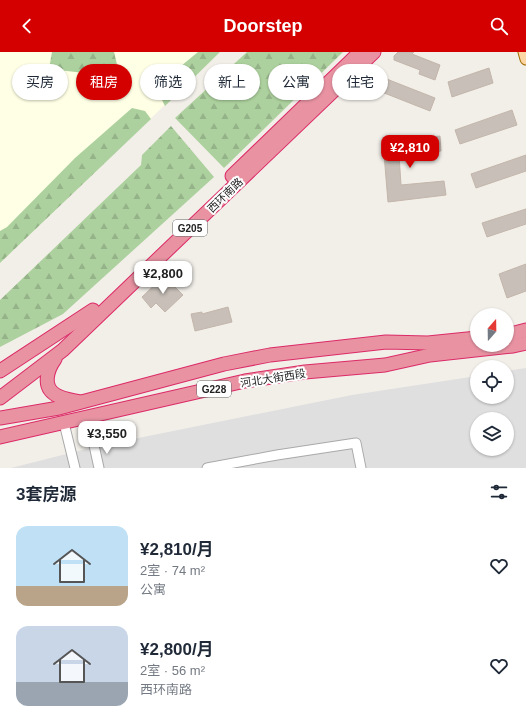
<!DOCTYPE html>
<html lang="zh">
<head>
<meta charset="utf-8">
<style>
	:root { --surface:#fff; --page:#f2f2f3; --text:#1f2937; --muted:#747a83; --accent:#d40000 }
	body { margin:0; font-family:Arial,"Noto Sans SC",sans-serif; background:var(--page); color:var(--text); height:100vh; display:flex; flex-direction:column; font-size:15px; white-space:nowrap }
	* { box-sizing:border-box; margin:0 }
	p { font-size:13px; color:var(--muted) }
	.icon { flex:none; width:22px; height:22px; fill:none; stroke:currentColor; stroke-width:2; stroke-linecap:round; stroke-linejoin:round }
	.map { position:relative; height:416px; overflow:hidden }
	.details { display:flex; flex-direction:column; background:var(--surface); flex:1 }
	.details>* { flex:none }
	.hud { position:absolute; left:12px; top:12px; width:502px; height:36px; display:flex; gap:8px }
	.needle { width:26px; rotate:20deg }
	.fabs { position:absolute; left:470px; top:256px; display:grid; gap:8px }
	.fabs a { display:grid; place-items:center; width:44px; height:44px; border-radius:50%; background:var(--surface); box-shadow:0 1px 3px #0004; font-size:20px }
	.price { position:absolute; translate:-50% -34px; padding:0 9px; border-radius:8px; background:#fff; color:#222; font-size:13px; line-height:26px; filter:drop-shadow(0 1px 2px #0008) }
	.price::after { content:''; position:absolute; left:50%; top:24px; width:12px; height:9px; margin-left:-6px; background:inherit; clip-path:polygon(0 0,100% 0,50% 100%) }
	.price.current { background:var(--accent); color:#fff }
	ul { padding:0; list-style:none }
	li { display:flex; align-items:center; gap:12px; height:100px; padding:0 16px }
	li span { display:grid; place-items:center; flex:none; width:112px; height:80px; border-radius:12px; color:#555 }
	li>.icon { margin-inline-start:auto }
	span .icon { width:48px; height:48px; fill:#fffc; stroke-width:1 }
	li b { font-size:17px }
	h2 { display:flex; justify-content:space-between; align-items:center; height:48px; padding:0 16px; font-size:17px }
	.tag { padding:0 14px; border-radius:18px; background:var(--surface); box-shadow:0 1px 3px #0004; font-size:14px; line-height:36px }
	.tag.current { background:var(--accent); color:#fff }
	header { display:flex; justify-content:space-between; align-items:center; height:52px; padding:0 16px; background:var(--accent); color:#fff; font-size:18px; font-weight:700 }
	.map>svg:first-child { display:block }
	.residential { fill:#e0dfdf; fill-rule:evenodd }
	.education { fill:#ffffe5 }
	.forest { fill:url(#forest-firs) }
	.building { fill:#c7bfb8; stroke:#c4b6ab }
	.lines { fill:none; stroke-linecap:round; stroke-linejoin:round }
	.minor-casing { stroke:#a9a9a9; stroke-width:11 }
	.major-casing { stroke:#a06b00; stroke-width:13 }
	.highway-casing { stroke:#dc2a67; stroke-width:15 }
	.minor { stroke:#fff; stroke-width:9 }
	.major { stroke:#fcd6a4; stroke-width:11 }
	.highway { stroke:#e892a2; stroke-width:13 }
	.labels { text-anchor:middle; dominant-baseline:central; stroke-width:4; stroke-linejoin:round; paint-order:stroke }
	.shield { fill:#fff; stroke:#646464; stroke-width:1 }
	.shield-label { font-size:10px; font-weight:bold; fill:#222 }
	.street-label { font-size:11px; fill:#222; stroke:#fff }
</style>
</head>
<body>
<header><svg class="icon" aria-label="back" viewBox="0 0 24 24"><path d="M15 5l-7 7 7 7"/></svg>Doorstep<svg class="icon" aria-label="search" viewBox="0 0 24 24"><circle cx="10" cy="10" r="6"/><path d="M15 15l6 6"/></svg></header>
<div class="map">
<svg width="526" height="416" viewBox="0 0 526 416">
	<defs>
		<pattern id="forest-firs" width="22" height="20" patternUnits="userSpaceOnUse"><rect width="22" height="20" fill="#add19e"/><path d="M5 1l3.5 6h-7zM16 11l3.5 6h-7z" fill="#95b388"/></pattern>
	</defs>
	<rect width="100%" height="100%" fill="#f2efe9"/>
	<path class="residential" d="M526,316V416H11L94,395L352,343L477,324V345H507V319ZM477,367H507V397H477Z"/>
	<polygon class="education" points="0,0 220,0 0,211"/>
	<g class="forest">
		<polygon points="52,0 114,0 120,25 49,17"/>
		<polygon points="198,0 220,0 165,54 158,40 166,34 164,28"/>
		<polygon points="247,0 343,0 224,116 175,66"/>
		<polygon points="132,56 145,59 151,67 0,211 0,179 7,175 75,106"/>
		<polygon points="171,74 214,125 63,262 0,295 0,248 141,113 142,103"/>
	</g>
	<g class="building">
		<polygon points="398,0 414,0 412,2 440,13 435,28 419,22 420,18 394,8 394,4"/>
		<polygon points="489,16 493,31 452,45 448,30"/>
		<polygon points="379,24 435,46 430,59 374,37"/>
		<polygon points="512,58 517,73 460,92 455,78"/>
		<polygon points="440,84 441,99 399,103 401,133 444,129 446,143 388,150 383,90"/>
		<polygon points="526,103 526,119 476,136 471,122"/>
		<polygon points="526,157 526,172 487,185 482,171"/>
		<polygon points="526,212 526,239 507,246 499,222"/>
		<polygon points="164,224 183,243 165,260 156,251 151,256 142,245"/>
		<polygon points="228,255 232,270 195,279 191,262 202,260 202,262"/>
	</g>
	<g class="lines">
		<g class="minor-casing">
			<g id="minor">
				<polyline points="88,366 99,416"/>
				<polyline points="64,371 75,416"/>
				<polyline points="207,416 277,403 356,391 361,416"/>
			</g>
		</g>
		<g class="major-casing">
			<polyline id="major" points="524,0 526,7"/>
		</g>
		<g class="highway-casing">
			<g id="highway">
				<polyline points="232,124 360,0"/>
				<polyline points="507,283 526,278"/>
				<path d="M55,307C47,318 42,335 56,343C62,347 72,348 80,350"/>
				<polyline points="0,319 93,258"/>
				<polyline points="0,346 63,298 374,0"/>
				<polyline points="0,366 59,356 224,312 270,303 386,290 428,291 477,286"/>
				<polyline points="0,385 245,329 305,320 385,313 430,303 513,294 526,291"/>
			</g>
		</g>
		<use href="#minor" class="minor"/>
		<use href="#major" class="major"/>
		<use href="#highway" class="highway"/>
	</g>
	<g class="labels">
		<g class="shield">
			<rect x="173" y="168" width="34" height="16" rx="3"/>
			<rect x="197" y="329" width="34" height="16" rx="3"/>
		</g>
		<g class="shield-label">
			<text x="190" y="176">G205</text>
			<text x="214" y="337">G228</text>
		</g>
		<g class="street-label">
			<text transform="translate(225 143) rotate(-44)">西环南路</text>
			<text transform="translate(273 326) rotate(-9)">河北大街西段</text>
		</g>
	</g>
</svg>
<div class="fabs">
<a><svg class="needle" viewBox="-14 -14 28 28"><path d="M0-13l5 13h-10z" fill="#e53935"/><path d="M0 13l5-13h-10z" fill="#747a83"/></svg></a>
<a><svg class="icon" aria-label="locate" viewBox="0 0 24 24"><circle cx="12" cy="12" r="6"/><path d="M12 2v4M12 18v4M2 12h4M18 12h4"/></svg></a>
<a><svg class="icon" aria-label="layers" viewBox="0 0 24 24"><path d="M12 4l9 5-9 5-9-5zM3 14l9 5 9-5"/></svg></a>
</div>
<b class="price current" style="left:410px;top:117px">¥2,810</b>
<b class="price" style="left:163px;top:243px">¥2,800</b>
<b class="price" style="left:107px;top:403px">¥3,550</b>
<div class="hud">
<a class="tag">买房</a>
<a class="tag current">租房</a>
<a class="tag">筛选</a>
<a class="tag">新上</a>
<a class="tag">公寓</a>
<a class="tag">住宅</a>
</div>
</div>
<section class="details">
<h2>3套房源<svg class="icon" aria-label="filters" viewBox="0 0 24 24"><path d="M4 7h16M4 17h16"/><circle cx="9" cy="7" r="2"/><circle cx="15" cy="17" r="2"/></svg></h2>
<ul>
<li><span style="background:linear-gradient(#bfe0f5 75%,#b9a48a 0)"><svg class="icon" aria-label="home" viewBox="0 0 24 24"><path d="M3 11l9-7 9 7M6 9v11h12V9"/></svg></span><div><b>¥2,810/月</b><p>2室 · 74 m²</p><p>公寓</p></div><svg class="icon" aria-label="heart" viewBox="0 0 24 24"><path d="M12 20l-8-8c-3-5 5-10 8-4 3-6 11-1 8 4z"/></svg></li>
<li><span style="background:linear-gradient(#c9d6e8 70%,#9aa5b1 0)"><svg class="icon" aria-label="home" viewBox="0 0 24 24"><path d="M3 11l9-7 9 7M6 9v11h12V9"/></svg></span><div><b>¥2,800/月</b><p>2室 · 56 m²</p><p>西环南路</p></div><svg class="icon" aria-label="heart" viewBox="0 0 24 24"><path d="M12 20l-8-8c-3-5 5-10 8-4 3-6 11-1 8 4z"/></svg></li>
</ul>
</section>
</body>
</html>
